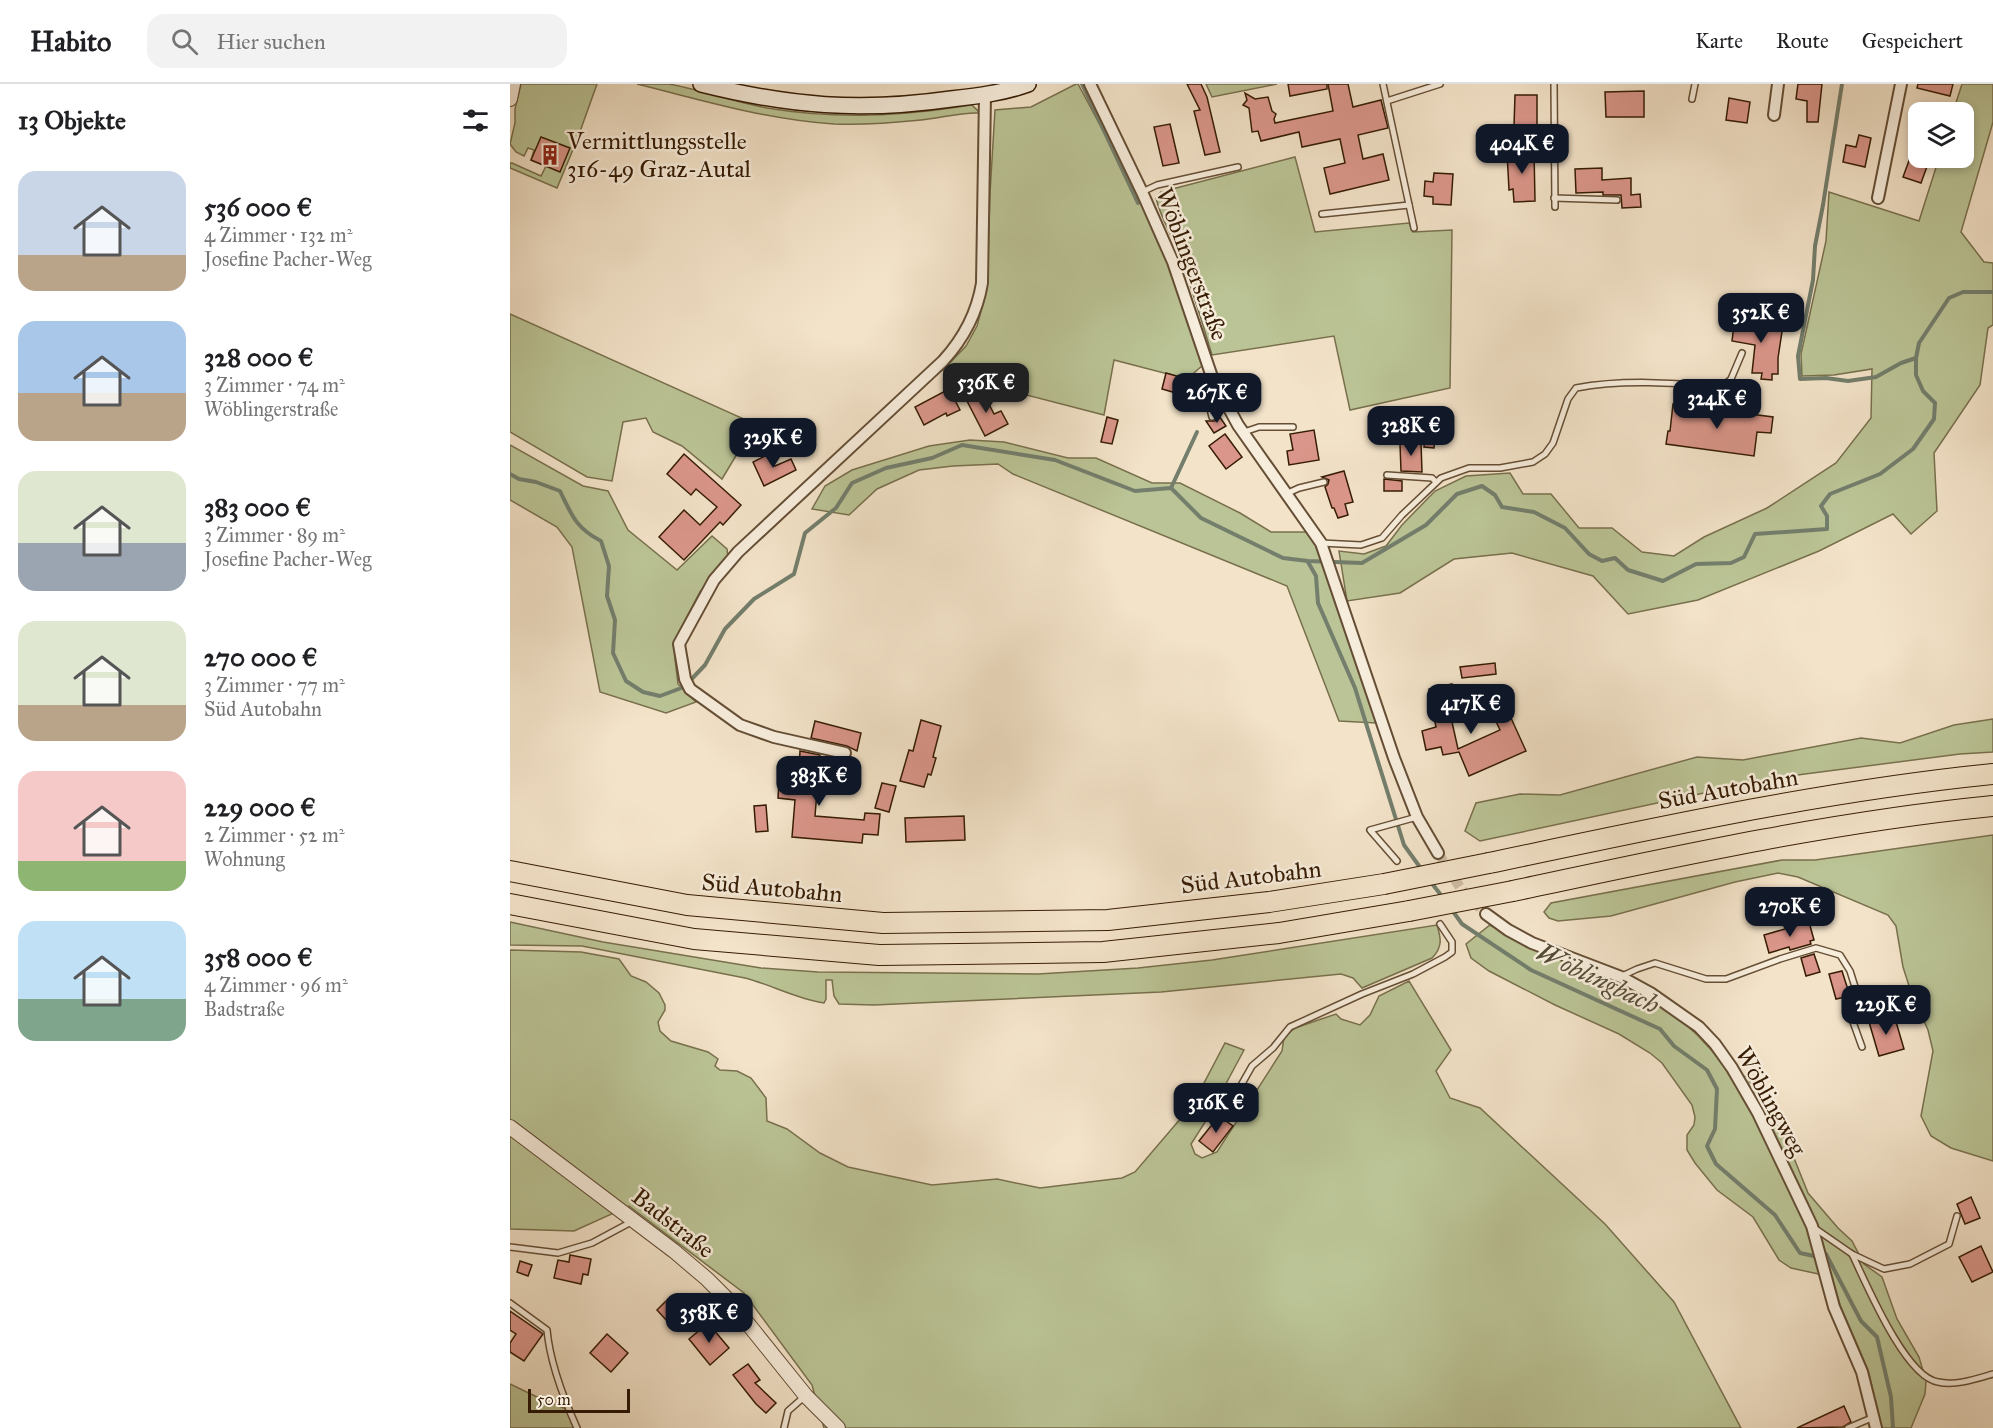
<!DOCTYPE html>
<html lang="de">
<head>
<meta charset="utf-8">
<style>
	:root { --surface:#fff; --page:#f2f2f2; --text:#202124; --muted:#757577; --line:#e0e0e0; --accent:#111827 }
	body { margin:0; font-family:"IM FELL Great Primer",serif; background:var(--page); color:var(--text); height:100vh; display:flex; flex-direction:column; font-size:22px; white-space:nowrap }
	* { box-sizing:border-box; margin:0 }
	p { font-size:20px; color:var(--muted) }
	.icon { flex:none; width:33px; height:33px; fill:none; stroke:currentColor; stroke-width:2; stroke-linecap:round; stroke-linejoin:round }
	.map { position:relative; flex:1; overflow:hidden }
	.sheet { display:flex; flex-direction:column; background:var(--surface); width:510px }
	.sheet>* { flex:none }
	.buttons { position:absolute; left:1398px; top:18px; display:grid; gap:12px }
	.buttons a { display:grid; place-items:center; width:66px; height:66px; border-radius:12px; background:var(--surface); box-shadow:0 3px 9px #0003; font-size:30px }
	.scale { position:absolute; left:18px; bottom:15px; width:102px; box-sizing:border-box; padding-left:6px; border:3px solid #361c04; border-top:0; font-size:16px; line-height:21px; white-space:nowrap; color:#361c04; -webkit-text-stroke:4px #f7eddc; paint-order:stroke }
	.price { position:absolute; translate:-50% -51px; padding:0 14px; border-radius:12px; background:var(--accent); color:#fff; font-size:20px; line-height:39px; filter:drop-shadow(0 2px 3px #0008) }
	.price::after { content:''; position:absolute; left:50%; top:36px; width:18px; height:14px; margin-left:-9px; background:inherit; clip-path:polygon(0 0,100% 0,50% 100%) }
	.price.active { background:#222; color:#fff }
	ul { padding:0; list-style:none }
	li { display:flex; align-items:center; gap:18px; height:150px; padding:0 18px }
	li span { display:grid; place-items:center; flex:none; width:168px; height:120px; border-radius:18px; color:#555 }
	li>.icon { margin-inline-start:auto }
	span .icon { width:72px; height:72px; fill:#fffc; stroke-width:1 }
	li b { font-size:26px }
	h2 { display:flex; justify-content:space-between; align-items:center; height:72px; padding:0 18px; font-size:26px }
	header { display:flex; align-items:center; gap:36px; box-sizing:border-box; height:84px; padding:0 30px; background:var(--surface); border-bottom:2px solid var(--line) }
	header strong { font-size:28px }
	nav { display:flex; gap:33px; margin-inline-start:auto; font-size:21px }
	.search { width:420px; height:54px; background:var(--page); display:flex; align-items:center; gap:15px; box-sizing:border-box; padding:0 21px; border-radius:18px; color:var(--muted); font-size:22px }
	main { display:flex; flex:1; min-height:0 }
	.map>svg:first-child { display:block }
	.green { fill:#bbc496; stroke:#78704d; stroke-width:1.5 }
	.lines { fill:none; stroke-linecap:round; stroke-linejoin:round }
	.stream { stroke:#737e6c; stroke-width:4 }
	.building { fill:#da968a; stroke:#361c04; stroke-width:1.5 }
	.minor-tunnel { stroke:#cdbba2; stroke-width:10; stroke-dasharray:10 5; stroke-linecap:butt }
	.service-casing { stroke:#654e35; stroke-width:8 }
	.minor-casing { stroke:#654e35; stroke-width:14 }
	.tertiary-casing { stroke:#654e35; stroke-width:16 }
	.secondary-casing { stroke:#361c04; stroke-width:18 }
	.motorway-casing { stroke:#361c04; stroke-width:22 }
	.service { stroke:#f7eddc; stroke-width:5 }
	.minor { stroke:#f7eddc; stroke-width:10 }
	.tertiary { stroke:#f7eddc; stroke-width:14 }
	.secondary { stroke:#f7eddc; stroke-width:15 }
	.motorway { stroke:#f3e3c9; stroke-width:20 }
	.motorway-bridge-casing { stroke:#361c04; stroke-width:22; stroke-linecap:butt }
	.motorway-bridge { stroke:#f3e3c9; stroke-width:20 }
	.labels { text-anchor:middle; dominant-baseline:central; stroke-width:5; stroke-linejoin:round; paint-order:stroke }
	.poi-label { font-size:24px; fill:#361c04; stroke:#f7eddc; text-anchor:start }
	.street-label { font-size:24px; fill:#361c04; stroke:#f7eddc }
	.water-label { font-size:26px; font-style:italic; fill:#554d38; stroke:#f7eddc }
</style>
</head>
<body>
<header>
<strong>Habito</strong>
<div class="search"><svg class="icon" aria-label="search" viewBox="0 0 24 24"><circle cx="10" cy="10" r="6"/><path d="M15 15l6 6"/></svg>Hier suchen</div>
<nav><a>Karte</a><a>Route</a><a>Gespeichert</a></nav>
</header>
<main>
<section class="sheet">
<h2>13 Objekte<svg class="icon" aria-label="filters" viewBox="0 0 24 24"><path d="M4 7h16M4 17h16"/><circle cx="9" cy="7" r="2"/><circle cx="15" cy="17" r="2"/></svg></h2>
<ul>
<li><span style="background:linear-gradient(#c9d6e8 70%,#b9a48a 0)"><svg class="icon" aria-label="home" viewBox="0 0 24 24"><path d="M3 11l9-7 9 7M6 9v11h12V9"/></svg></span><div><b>536 000 €</b><p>4 Zimmer · 132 m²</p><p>Josefine Pacher-Weg</p></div></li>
<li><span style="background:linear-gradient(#a9c7e8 60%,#b9a48a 0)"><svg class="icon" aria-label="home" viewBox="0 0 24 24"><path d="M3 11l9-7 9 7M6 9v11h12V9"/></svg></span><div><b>328 000 €</b><p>3 Zimmer · 74 m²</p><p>Wöblingerstraße</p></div></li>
<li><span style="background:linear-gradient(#dfe7d0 60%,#9aa5b1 0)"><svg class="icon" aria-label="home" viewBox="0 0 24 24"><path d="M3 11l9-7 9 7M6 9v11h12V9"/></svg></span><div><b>383 000 €</b><p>3 Zimmer · 89 m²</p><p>Josefine Pacher-Weg</p></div></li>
<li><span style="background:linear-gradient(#dfe7d0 70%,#b9a48a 0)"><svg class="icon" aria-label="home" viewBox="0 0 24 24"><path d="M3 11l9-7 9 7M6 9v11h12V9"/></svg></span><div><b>270 000 €</b><p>3 Zimmer · 77 m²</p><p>Süd Autobahn</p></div></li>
<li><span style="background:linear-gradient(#f6c9c9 75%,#8fb573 0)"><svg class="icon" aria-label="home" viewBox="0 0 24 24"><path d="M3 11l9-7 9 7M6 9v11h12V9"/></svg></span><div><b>229 000 €</b><p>2 Zimmer · 52 m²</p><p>Wohnung</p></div></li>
<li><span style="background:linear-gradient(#bfe0f5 65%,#7fa58c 0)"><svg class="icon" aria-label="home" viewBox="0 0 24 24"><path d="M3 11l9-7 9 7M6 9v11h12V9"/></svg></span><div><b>358 000 €</b><p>4 Zimmer · 96 m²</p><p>Badstraße</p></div></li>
</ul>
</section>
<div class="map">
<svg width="1483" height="1344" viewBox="0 0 1483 1344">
	<rect width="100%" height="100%" fill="#f3e3c9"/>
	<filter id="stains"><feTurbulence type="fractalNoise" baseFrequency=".00333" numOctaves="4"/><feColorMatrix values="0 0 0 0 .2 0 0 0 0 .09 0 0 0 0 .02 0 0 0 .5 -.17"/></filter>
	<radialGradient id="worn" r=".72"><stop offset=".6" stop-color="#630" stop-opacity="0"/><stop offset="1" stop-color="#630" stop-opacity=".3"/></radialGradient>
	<g class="green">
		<polygon points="11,0 87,0 67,56 47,104 0,84 0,79 2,79 31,92 36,82 21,76 24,66 18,64 14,72 6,68 0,60 5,39 5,25"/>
		<path d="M127,0C138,0 149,0 159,0C192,6 224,18 257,24C330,36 390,32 462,21L470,29C450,28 431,34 411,36C382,39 353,41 324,40C257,36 192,16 127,0Z"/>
		<polygon points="566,0 568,0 628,112 665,195 693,281 677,295 604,276 594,331 474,300 450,312 433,286 456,262 467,242 477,205 480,109 485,26 521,23"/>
		<polygon points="696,0 767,0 702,13"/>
		<polygon points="1452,0 1483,0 1483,38 1451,148 1474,178 1483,179 1483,241 1478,244 1470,301 1424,369 1427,427 1401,450 1383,430 1309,467 1188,516 1118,530 1083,492 1002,469 944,475 890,509 837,517 829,467 854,470 876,462 892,441 925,407 956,392 1000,389 1013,410 1041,410 1069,444 1102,444 1132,468 1164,472 1194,453 1257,424 1326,379 1361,334 1362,285 1324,291 1292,292 1291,270 1316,157 1319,108 1409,137 1429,74 1454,74 1454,28 1443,28"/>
		<path d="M785,73L805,148L899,139L903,148L942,146L940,304L840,326L824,252L702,271C691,235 681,200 667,165C660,148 650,132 646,114L651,108Z"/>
		<polygon points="0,230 245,340 212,395 172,362 143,348 136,334 113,338 102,397 77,393 0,348"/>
		<polygon points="460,356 494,358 558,374 586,374 642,399 670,399 730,429 761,448 798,448 808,464 866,639 829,637 777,502 503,390 488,380 443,382 409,386 367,405 339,431 302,425 315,402 342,386 419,362"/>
		<polygon points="0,361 73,402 98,407 118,446 167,486 202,452 217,465 218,473 190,508 169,548 165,575 168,600 186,618 156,629 90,608 62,463 47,443 0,416"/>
		<polygon points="1483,635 1483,668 1450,670 1264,694 970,757 955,747 966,719 1010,710 1050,711 1187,673 1233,676 1351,654 1390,659 1444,641"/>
		<polygon points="1483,751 1483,1077 1441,1064 1421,1052 1411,1032 1423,967 1418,946 1401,908 1393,883 1386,842 1378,831 1288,793 1268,789 1225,798 1101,832 1048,837 1039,834 1034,828 1041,819 1272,776 1305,776"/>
		<path d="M0,838L93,858L251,884L308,888L528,890L628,884L702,876L927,841C931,854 933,863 922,874L852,904L843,894L831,890L651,908L364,921L329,920L324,912L322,896H316V915L314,919C287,915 262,901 235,894L72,862L0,861Z"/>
		<path d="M980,841C993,848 1007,856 1021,863C1049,876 1078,885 1107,897C1155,918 1197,952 1224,998L1236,992L1255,1019L1280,1064L1298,1109L1328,1144L1342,1157L1354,1180L1372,1193L1387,1235L1409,1273L1416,1297L1415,1310L1401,1344H1372L1358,1286L1330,1221L1322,1193L1281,1184L1269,1176L1243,1133L1207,1106L1185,1079L1177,1066V1051L1184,1041L1185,1033L1182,1021L1152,979L1140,969L1109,950L1045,921L979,887L961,874L956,860Z"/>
		<polygon points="0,866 71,868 109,875 121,892 136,898 149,909 155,921 155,926 148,938 150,947 161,957 198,968 208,975 205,982 210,986 227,987 241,994 256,1014 257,1037 277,1045 310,1069 338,1083 422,1101 487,1095 530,1104 612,1094 625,1088 683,1020 715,959 734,966 697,1035 681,1060 685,1070 692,1074 707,1068 772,967 774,953 785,944 826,930 831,935 850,941 860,931 869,912 899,897 941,966 926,987 940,1014 970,1024 1095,1140 1164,1218 1231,1344 314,1344 302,1301 234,1209 119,1122 64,1147 0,1145"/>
		<polygon points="0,1300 31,1315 59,1326 67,1344 0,1344"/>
	</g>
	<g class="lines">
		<g class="stream">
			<polyline points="572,0 628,119"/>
			<polyline points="1332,0 1313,121 1305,162 1303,196 1288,272 1290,295 1316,294 1338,297 1366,293 1391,279 1406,274"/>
			<path d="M0,390L9,395L26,398L50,407C62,432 66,444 91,457L99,482L97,512L105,536L103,569L116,597L133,608L150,612L174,603L195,581L215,545L244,515L284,490L295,449L326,424L342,399L376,384L422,374L452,361L545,376L625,407L661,404L691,434L773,474L798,477L852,479L916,441L947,410L972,402L985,411L992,423L1024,428L1055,444L1079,470L1092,477L1105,474L1118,486L1153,497L1186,480L1221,479L1234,473L1245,450L1317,445V432L1311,422L1320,410L1370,390L1403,365L1424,335L1425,319L1413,307L1406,291V274L1409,259L1439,214L1453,208H1483"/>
			<polyline points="661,404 687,348"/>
			<polyline points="798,478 806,492 808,519 845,604 894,761 912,786"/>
			<polyline points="920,797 934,815"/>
			<polyline points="942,826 952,840 1021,886 1150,945 1164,962 1197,986 1207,1005 1205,1045 1197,1062 1206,1080 1265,1131 1290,1169 1304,1172 1316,1170 1351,1237 1367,1253 1381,1313 1383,1344"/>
		</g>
	</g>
	<g class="building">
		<polygon points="677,0 691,0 697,13 710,68 695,71 684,27 690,26"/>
		<polygon points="778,0 817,0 817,5 780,12"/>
		<polygon points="818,0 838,0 843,23 871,16 878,44 848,51 853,75 873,70 879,96 820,110 814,84 835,79 830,55 792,63 789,48 751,57 748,47 742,48 739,24 733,21 737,16 735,9 745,15 758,13 762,27 766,30 764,35 765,39 823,27"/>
		<polygon points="1288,0 1312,0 1308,38 1297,38 1297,17 1286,15"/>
		<polygon points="1408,0 1443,0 1440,12 1407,4"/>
		<polygon points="1134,7 1134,33 1096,33 1095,8"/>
		<polygon points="1005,11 1027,11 1027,43 1004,42"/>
		<polygon points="1219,14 1240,18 1237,39 1216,36"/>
		<polygon points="660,40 669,79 653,82 644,43"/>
		<polygon points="1349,51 1361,54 1355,83 1333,78 1336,61 1346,63"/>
		<polygon points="31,53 60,64 50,88 21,76"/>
		<polygon points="1024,67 1025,117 1004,118 1003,105 999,106 997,68"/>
		<polygon points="1400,74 1420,74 1411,99 1393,93"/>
		<polygon points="1092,84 1092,96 1121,94 1121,111 1130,110 1131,123 1112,124 1111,111 1093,111 1093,108 1066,109 1065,85"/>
		<polygon points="924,89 943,90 941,121 923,120 923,113 914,112 915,97 923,98"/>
		<polygon points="1225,233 1273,241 1268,274 1268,290 1262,290 1262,296 1251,295 1252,289 1242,289 1245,261 1222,257"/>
		<polygon points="656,289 670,293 666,309 652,305"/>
		<polygon points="439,305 450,326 437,332 436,329 414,341 405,323"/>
		<polygon points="472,306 484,330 491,327 498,340 475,352 456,315"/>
		<polygon points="1163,320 1263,333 1261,349 1247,348 1244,372 1156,360 1158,347 1160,347"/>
		<polygon points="707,329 716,342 704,349 696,337 705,337"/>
		<polygon points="597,333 608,336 602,360 591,358"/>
		<polygon points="804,346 809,376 779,381 777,367 783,366 780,350"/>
		<polygon points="715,350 732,373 716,385 699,362"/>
		<polygon points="915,351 925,352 924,364 914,363"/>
		<polygon points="911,359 912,388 891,387 890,360"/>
		<polygon points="174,370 231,421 213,441 210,438 174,476 149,453 174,426 190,441 207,423 186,405 181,411 157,390"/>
		<polygon points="259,370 265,382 281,375 286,386 254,402 243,378"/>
		<polygon points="834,387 843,418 835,420 838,431 828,434 824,424 822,424 815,403 818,400 819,396 812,393"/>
		<polygon points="874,395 892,397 892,407 874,407"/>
		<polygon points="985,579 986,590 952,594 950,583"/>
		<polygon points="942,600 945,621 941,621 942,629 940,629 948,665 990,646 982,629 996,623 1016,667 959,692 949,668 933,671 931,663 916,666 912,647 926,643 919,605"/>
		<polygon points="411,636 431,642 423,673 426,674 421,691 418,690 414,703 390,697 399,666 403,667"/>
		<polygon points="305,637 351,649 347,667 337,662 301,654"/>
		<polygon points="290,667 310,671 305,732 354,736 355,729 370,730 368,751 353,750 352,759 282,753 285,716 268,714 270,684 289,686"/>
		<polygon points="372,699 386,702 379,728 365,724"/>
		<polygon points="256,721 258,747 246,748 244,722"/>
		<polygon points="454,732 455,756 396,758 395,734"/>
		<polygon points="1299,838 1304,856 1300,857 1301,860 1280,866 1279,863 1259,869 1254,851"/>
		<polygon points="1304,870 1310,888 1296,892 1291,874"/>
		<polygon points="1332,887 1340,912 1326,915 1319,890"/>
		<polygon points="1384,931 1394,965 1369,972 1359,938"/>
		<polygon points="709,1032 723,1042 703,1068 689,1057"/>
		<polygon points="1461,1113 1470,1134 1455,1140 1447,1120"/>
		<polygon points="1471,1162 1483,1188 1462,1198 1449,1173"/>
		<polygon points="60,1171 81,1175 78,1191 73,1190 71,1200 44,1194 48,1176 59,1178"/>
		<polygon points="10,1177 22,1181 18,1192 7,1188"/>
		<polygon points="158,1215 170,1228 158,1238 147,1226"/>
		<polygon points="0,1227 33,1250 14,1277 0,1268 0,1259 6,1250 0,1246"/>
		<polygon points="198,1239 219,1264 200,1281 179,1255"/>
		<polygon points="97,1250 118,1269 101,1288 80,1269"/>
		<polygon points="238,1280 250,1296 245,1299 266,1319 256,1329 246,1320 223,1291"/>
		<polygon points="1334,1322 1341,1338 1333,1343 1287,1344"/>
	</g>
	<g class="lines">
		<polyline class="minor-tunnel" points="928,769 951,805 976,830"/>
		<g class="service-casing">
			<g id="service">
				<polyline points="873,0 904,144"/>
				<polyline points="1044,0 1045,123"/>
				<polyline points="1182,15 1185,0"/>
				<polyline points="877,17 930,0"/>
				<polyline points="632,108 647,101 728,83"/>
				<polyline points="1044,114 1107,116"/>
				<polyline points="812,130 899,121"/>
				<path d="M702,333C699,321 695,308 706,299"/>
				<polyline points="734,348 749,343 783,343"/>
				<polyline points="877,391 922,394 926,398"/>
				<polyline points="778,409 789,404 814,398"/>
				<path d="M811,459L851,461L872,454L892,431L931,394L959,384H990L1023,378L1035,370L1043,359L1058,315L1066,304C1114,295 1164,299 1212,303L1221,295L1232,269"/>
				<polyline points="887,777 860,746 907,733"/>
				<polyline points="1112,892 1127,885 1145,879 1196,895 1216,895 1270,875 1306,864 1330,871 1340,887 1346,906 1343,938 1352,963"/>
				<polyline points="717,1026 742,982 763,964 780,943 852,910 903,890 935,873 942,868 942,858 930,840"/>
				<polyline points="1303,1143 1342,1170 1374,1185 1400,1180 1439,1160 1447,1132"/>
				<polyline points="0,1163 48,1169 82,1159 123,1137"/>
				<path d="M1342,1170C1356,1199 1395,1293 1428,1298C1446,1302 1466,1295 1483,1290"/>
				<path d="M0,1219L37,1246C40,1279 53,1313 67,1344"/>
				<polyline points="274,1344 278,1327 294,1313"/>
				<polyline points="1338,1344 1364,1333"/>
			</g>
		</g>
		<g class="minor-casing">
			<g id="minor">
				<polyline points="580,0 632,108 663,178 702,293 728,341 811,459 884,674 907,733 928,769"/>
				<polyline points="1264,31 1268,0"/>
				<polyline points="1368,114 1391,0"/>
				<path d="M335,669L264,653L230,641L180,605L175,595L169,560L204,496L228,468L433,277C454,254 467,230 472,199L475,11"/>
				<polyline points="976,830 998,846 1022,859 1111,893 1142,910 1189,943 1205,960 1222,984 1248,1029 1302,1142 1324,1223 1352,1288 1366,1344"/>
			</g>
		</g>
		<g class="tertiary-casing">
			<g id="tertiary">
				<polyline points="0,15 3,0"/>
				<polyline points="0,1043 164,1167 197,1195 222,1220 296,1312 328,1344"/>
			</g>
		</g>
		<g class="secondary-casing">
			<path id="secondary" d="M191,0C279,22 350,28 441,15C467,12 493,9 518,0"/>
		</g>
		<g class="motorway-casing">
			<g id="motorway">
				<path d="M979,779C1146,744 1313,707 1483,690"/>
				<polyline points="0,787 177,821 373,839 598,836 759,818 874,800"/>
				<path d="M1003,807C1162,773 1321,738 1483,722"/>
				<polyline points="0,820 184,855 369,871 593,868 769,849 899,827"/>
			</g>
		</g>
		<use href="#service" class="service"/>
		<use href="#minor" class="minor"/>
		<use href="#tertiary" class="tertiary"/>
		<use href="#secondary" class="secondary"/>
		<use href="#motorway" class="motorway"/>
		<g class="motorway-bridge-casing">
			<g id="motorway-bridge">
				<polyline points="874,800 979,779"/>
				<polyline points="899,827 1003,807"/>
			</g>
		</g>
		<use href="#motorway-bridge" class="motorway-bridge"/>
	</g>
	<defs>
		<g id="building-bare" transform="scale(1.62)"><path d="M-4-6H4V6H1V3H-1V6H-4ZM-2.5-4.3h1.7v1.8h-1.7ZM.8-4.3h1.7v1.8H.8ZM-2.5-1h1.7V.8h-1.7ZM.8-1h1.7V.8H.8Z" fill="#8f2418" stroke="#f7eddc" stroke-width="2.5" paint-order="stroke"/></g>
	</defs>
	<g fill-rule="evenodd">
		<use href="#building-bare" x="40" y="71"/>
	</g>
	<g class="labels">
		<g class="poi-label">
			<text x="57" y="57">Vermittlungsstelle<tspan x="57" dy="28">316-49 Graz-Autal</tspan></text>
		</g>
		<g class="street-label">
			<text transform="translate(682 180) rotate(69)">Wöblingerstraße</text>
			<text transform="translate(1218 705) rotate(-10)">Süd Autobahn</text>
			<text transform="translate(741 793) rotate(-7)">Süd Autobahn</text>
			<text transform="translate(262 804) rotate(5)">Süd Autobahn</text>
			<text transform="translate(1261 1017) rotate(61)">Wöblingweg</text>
			<text transform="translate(163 1139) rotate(38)">Badstraße</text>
		</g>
		<g class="water-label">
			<text transform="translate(1088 894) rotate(25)">Wöblingbach</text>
		</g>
	</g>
	<rect width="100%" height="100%" filter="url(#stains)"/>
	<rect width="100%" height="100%" fill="url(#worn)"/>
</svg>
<div class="buttons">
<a><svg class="icon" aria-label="layers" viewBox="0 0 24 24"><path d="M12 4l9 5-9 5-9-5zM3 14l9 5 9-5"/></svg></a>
</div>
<div class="scale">50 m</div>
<b class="price" style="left:1012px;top:91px">404K €</b>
<b class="price" style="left:1251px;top:260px">352K €</b>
<b class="price active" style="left:476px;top:330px">536K €</b>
<b class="price" style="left:707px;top:340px">267K €</b>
<b class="price" style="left:1207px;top:346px">324K €</b>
<b class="price" style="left:901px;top:373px">328K €</b>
<b class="price" style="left:263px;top:385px">329K €</b>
<b class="price" style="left:961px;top:651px">417K €</b>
<b class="price" style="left:309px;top:723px">383K €</b>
<b class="price" style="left:1280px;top:854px">270K €</b>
<b class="price" style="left:1376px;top:952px">229K €</b>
<b class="price" style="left:706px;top:1050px">316K €</b>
<b class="price" style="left:199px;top:1260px">358K €</b>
</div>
</main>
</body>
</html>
